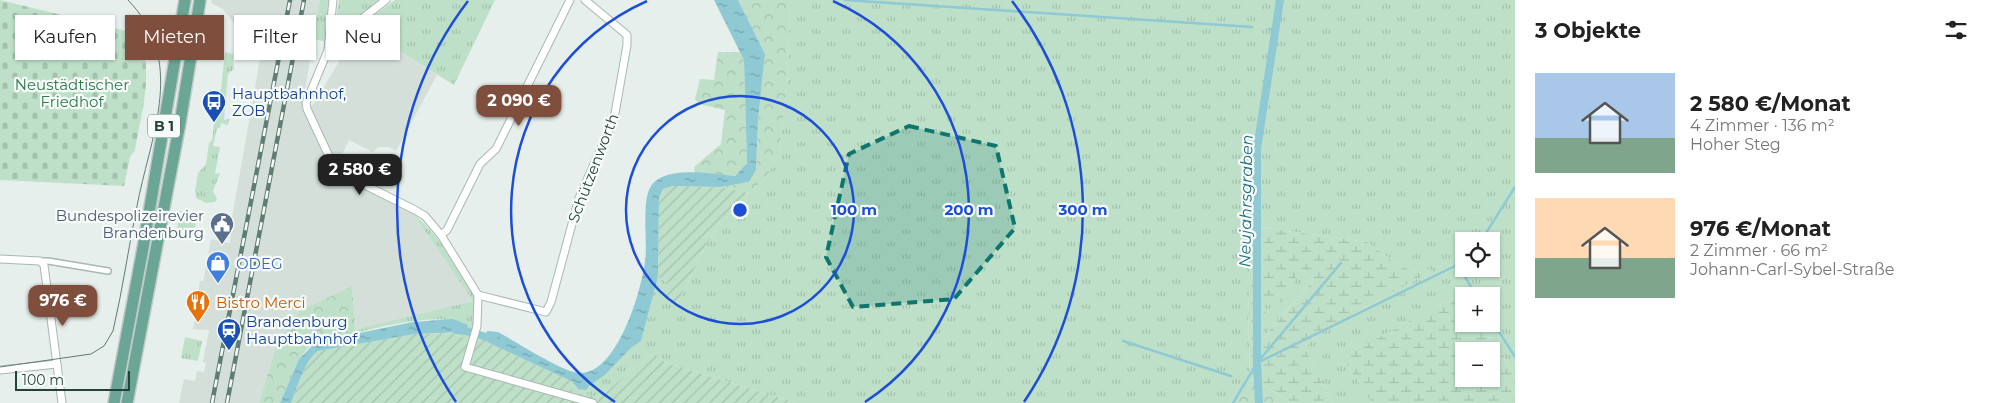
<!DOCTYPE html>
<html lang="de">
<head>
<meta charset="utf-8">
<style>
	:root { --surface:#fff; --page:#f6f6f6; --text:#222; --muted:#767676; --accent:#804e3d }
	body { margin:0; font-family:Montserrat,sans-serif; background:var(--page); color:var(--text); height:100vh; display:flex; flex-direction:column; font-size:19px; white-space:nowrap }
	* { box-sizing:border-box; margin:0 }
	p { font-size:16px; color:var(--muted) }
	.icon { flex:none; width:28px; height:28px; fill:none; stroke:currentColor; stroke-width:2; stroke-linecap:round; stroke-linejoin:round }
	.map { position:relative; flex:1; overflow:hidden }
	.drawer { display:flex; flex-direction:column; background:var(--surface); width:475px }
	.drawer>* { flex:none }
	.guide { position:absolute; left:15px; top:15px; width:475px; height:45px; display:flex; gap:10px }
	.buttons { position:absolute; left:1455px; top:232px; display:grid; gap:10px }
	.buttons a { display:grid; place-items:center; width:45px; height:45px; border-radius:0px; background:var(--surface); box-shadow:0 1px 4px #0004; font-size:25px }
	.scale { position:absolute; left:15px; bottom:12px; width:115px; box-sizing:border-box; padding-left:5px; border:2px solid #24423a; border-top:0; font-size:14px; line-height:18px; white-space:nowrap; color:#24423a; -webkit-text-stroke:4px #f7fbf9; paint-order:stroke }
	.price { position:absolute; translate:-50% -42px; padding:0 11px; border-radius:10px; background:var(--accent); color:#fff; font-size:16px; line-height:32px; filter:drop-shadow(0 1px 2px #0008) }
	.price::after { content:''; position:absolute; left:50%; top:30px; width:15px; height:11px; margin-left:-8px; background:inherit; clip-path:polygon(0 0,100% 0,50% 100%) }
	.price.on { background:#222; color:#fff }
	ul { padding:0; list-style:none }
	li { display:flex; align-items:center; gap:15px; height:125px; padding:0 20px }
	li span { display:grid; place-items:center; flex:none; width:140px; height:100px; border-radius:0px; color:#555 }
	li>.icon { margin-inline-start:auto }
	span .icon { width:60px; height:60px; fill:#fffc; stroke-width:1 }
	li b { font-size:21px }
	h2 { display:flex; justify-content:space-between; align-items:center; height:60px; padding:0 20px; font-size:21px }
	.chip { padding:0 18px; border-radius:0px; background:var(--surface); box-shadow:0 1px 4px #0004; font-size:18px; line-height:45px }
	.chip.on { background:var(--accent); color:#fff }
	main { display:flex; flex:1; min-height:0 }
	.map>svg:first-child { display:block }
	.built { fill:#d4dfda }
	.grass { fill:url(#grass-tufts); fill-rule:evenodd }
	.forest { fill:url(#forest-crowns) }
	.wetland { fill:url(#wetland-marsh); fill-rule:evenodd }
	.cemetery { fill:url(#cemetery-stones) }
	.garden { fill:url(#garden-furrows) }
	.water { fill:url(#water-ripples) }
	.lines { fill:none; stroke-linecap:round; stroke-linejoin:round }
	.stream { stroke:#8ec9d4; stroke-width:2.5 }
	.canal { stroke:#8ec9d4; stroke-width:8 }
	.pedestrian-casing { stroke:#a8b8b2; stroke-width:8 }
	.minor-casing { stroke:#a8b8b2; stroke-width:9 }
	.primary-casing { stroke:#c2cac8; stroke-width:14 }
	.pedestrian { stroke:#fff; stroke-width:5 }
	.minor { stroke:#fff; stroke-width:7 }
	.primary { stroke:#6aa596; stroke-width:11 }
	.tram { stroke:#5f7d75; stroke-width:1 }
	.rail-casing { stroke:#5f7d75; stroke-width:4.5 }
	.rail { stroke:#f7fbf9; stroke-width:2.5; stroke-dasharray:8; stroke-linecap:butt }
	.marked { fill:#0f766e; fill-opacity:0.2; stroke:#0f766e; stroke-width:4; stroke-dasharray:10 6; stroke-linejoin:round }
	.ring { fill:none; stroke:#1d4ed8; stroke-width:2.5 }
	.labels { text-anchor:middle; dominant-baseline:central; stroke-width:4.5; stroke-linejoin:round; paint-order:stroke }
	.shield { fill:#f7fbf9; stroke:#637a73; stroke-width:1 }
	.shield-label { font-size:14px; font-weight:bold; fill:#24423a }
	.park-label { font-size:15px; fill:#2d7a4b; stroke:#f7fbf9 }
	.transit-label { font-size:15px; fill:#164399; stroke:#f7fbf9; text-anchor:start }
	.street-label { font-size:15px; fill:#24423a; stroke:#f7fbf9 }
	.service-label { font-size:15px; fill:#4e5e75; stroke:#f7fbf9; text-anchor:end }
	.shop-label { font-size:15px; fill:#366cbe; stroke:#f7fbf9; text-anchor:start }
	.food-label { font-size:15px; fill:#c56008; stroke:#f7fbf9; text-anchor:start }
	.water-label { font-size:16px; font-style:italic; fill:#1c6f80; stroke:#f7fbf9 }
	.centre { fill:#1d4ed8; stroke:#f7fbf9; stroke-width:2.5 }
	.ring-label { font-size:15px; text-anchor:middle; font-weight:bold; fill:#1d4ed8; stroke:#f7fbf9; stroke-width:4.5; stroke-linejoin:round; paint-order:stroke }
</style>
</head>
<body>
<main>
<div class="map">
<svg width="1515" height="403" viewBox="0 0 1515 403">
	<defs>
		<pattern id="grass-tufts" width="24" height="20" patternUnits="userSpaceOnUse" patternTransform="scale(1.25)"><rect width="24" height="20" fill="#bfe0c8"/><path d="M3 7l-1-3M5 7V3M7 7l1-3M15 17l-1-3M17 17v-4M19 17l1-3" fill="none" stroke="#a4c1ad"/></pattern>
		<pattern id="forest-crowns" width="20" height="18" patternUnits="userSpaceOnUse" patternTransform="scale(1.25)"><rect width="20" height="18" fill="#bfe0c8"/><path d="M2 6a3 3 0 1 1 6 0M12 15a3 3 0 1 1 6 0" fill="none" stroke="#a4c1ad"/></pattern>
		<pattern id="wetland-marsh" width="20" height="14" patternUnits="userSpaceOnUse" patternTransform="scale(1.25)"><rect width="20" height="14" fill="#bfe0c8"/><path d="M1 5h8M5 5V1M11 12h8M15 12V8" fill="none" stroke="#a4c1ad"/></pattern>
		<pattern id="cemetery-stones" width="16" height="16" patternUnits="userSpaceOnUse" patternTransform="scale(1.25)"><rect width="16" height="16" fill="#bfe0c8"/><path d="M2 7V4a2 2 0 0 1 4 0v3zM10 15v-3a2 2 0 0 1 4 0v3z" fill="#a4c1ad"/></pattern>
		<pattern id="garden-furrows" width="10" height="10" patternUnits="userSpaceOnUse" patternTransform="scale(1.25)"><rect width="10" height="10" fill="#bfe0c8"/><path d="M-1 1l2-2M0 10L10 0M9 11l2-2" fill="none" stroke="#a4c1ad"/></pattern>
		<pattern id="water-ripples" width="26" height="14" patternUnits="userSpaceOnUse" patternTransform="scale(1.25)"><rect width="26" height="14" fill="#8ec9d4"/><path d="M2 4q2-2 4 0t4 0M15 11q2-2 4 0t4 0" fill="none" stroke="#74a5ad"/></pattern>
	</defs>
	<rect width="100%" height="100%" fill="#e6efeb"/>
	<g class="built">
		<polygon points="212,0 320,0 302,109 331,169 350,181 412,212 473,301 356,329 352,286 277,344 259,403 179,403 184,379 195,381 197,371 204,372 206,363 203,362 209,330 193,329 199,305 200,297 197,296 200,281 203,281 205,273 211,239 230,243 232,218 263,42 256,40 240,31 223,9 211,3"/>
		<polygon points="360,27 437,75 396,151 389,147 378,147 373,152 349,140 337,165 311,108"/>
	</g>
	<g class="grass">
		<polygon points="320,0 330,0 324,41 313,39"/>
		<polygon points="339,0 381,0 344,28 339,26 336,21"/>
		<polygon points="395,0 495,0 454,85 360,27 363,23"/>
		<path d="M790,0H1515V375L1480,324H1491V296H1464V300L1460,294L1343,357L1372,403H1333L1305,349L1316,335L1445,263L1419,273L1398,265L1367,242L1252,226L1248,315L1250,378L1230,403H797L666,363L654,353L599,397L571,392L573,382L578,389L589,386L605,375L631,348L641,341L658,277L670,284L677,305L701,255L719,224L740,206L749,193L766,178L779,153L788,77ZM1464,241H1491V269H1464Z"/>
		<polygon points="225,52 233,54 234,69 228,74 224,120 229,119 228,125 221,123 220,128 217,128 213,146 220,147 215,174 220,173 213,191 217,199 215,202 206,203 196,198 195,191 198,173 206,164 209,143 212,140 218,93 221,89"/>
		<polygon points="180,211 198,215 194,232 177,229"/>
		<path d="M412,212C431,228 474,281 476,305C477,317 474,329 471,340L451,333L465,332L468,325C438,312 388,325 356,333V329L473,301Z"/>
		<polygon points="1299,267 1314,280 1264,336 1264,305"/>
		<polygon points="185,337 202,341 198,361 181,358"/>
	</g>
	<g class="forest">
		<polygon points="738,0 790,0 788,77 779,154 766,178 749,193 721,187 749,182 756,170 758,120 765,54"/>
		<polygon points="718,52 740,52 744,60 747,163 735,176 695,173 694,167 721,144 725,110 699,104 695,99 700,79 714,80"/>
		<polygon points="352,286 356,333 316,342 307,349 299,359 280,403 259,403 277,344 300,311"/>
		<polygon points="1250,378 1293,403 1230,403"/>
	</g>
	<g class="wetland">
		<path d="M1251,226L1367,242L1398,265L1419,273L1451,260L1316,335L1305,349L1333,403H1293L1250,378L1248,315ZM1299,267L1314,280L1265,335V305L1287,301Z"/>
		<path d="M1460,294L1464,300V324H1480L1515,375V403H1372L1342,357ZM1464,351H1491V379H1464Z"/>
	</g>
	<path class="cemetery" d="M0,0L139,34C154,74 142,109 135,150L130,157L124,186L0,180Z"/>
	<g class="garden">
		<polygon points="672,186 721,187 749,193 740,206 719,224 701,255 677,305 665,300 670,284 658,277 659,198 663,189"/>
		<path d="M451,333L471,340L484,339L489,343L573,382L572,392L599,397L654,353L666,363L797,403H291C297,389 305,359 318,351L415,334Z"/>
	</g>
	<g class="water">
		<path d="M714,0H738L765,54L758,120L756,170L749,182L721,187L672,186L663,189L659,198L658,277L641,341L631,348L605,375L589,386L586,390L578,389L573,382L489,343L484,339L487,331L498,332C515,341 564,373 580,373C617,374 641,292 645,262C648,243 641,201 651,186C665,165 714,174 735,176L747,163L744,60Z"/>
		<path d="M453,319L468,325L465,332L415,334L318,351C305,359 297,389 291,403H280L299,359L316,342L413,322Z"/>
	</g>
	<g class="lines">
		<g class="stream">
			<polyline points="845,0 1252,27"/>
			<polyline points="1269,29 1275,29"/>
			<polyline points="1481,241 1515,187"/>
			<polyline points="1458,266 1477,296"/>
			<polyline points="1491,319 1515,357"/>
			<polyline points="1123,341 1231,376"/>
			<polyline points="1257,363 1457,265 1464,259"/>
			<polyline points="1233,403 1257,363 1341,263"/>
		</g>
		<g class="canal">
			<polyline points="456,330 466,331 493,339"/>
			<polyline points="1259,403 1257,363 1257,149 1280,0"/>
		</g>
		<g class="pedestrian-casing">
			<polyline id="pedestrian" points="40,261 48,261 108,271"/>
		</g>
		<g class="minor-casing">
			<g id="minor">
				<polyline points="333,0 328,50 306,103 307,109 334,167 337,171 415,210 425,216 441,235 478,295 477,326 465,367 593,403"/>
				<polyline points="330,40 342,34 386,0"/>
				<polyline points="441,235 447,230 480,164 496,149 570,0"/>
				<polyline points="0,259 40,261 44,265 62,403"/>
				<polyline points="478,295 546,312 551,302 579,198 614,119 627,45 627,35 585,0"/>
				<polyline points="0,370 57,364"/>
			</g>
		</g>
		<g class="primary-casing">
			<g id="primary">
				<polyline points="114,403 143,248 185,0"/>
				<polyline points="127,403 180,123 200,0"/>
			</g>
		</g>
		<use href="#pedestrian" class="pedestrian"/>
		<use href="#minor" class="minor"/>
		<use href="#primary" class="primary"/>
		<path class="tram" d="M0,367L91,354L104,346L113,331C123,288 129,244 138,201C152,132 186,60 128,0"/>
		<g class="rail-casing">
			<g id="rail">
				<polyline points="212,403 290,0"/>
				<polyline points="227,403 304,0"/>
			</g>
		</g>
		<use href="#rail" class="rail"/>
	</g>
	<path class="marked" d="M909,126L996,146L1015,228L954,299L853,307L826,257L849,154Z"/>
	<g class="ring">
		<circle cx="740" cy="210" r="114"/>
		<path d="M615 402A229 229 0 0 1 647 1M833 1A229 229 0 0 1 865 402"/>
		<path d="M456 402A343 343 0 0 1 468 1M1012 1A343 343 0 0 1 1024 402"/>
	</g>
	<defs>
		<g id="bus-pin" transform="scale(1.25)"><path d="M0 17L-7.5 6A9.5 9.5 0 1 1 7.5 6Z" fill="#1a4fb4" stroke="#f7fbf9"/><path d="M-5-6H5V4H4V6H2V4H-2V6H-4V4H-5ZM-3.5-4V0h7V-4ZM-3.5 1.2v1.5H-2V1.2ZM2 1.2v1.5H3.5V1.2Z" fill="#fff"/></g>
		<g id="civic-pin" transform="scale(1.25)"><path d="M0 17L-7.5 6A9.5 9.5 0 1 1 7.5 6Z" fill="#5c6f8a" stroke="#f7fbf9"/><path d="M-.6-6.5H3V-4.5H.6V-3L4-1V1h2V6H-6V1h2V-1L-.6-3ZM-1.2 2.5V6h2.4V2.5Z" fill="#fff"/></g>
		<g id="shop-pin" transform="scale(1.25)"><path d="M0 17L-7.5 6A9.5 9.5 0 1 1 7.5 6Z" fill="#3f7fe0" stroke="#f7fbf9"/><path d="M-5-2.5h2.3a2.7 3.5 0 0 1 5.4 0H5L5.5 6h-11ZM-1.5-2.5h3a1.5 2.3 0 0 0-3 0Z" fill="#fff"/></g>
		<g id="restaurant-pin" transform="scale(1.25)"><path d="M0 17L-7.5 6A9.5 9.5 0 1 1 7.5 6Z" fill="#e8710a" stroke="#f7fbf9"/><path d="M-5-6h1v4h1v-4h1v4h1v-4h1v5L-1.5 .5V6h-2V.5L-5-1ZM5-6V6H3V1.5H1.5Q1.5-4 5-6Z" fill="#fff"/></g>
		<g id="station-pin" transform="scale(1.25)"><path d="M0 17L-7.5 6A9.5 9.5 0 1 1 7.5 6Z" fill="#1a4fb4" stroke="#f7fbf9"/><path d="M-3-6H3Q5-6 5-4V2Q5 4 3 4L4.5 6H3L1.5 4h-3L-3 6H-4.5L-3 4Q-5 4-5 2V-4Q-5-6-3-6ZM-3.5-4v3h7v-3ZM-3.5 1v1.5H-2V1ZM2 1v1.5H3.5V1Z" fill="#fff"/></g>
	</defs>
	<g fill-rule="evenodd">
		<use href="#bus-pin" x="214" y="102"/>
		<use href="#civic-pin" x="222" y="224"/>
		<use href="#shop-pin" x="218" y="263"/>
		<use href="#restaurant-pin" x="198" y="302"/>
		<use href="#station-pin" x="229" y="330"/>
	</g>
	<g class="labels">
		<rect class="shield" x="148" y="114.5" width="32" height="23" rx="4"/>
		<g class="shield-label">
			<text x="164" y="126">B 1</text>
		</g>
		<g class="park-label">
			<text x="72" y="84">Neustädtischer<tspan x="72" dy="17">Friedhof</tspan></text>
		</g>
		<g class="transit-label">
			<text x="232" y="93">Hauptbahnhof,<tspan x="232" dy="17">ZOB</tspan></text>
			<text x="246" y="321">Brandenburg<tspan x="246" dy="17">Hauptbahnhof</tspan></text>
		</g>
		<g class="street-label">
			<text transform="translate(593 168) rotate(-69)">Schützenworth</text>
		</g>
		<g class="service-label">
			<text x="204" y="215">Bundespolizeirevier<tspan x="204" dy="17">Brandenburg</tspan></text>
		</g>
		<g class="shop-label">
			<text x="236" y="263">ODEG</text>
		</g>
		<g class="food-label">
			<text x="216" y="302">Bistro Merci</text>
		</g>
		<g class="water-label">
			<text transform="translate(1246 201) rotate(-89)">Neujahrsgraben</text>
		</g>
	</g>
	<circle cx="740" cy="210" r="8" class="centre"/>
	<g class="ring-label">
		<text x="854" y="215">100 m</text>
		<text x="969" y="215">200 m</text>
		<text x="1083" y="215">300 m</text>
	</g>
</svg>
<div class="buttons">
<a><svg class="icon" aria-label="locate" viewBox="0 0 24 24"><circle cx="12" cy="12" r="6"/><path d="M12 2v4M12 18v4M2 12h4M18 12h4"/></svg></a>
<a>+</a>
<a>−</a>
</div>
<div class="scale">100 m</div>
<b class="price" style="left:519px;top:127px">2 090 €</b>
<b class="price on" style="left:360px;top:196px">2 580 €</b>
<b class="price" style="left:63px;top:327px">976 €</b>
<div class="guide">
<a class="chip">Kaufen</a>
<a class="chip on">Mieten</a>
<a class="chip">Filter</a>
<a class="chip">Neu</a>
</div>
</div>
<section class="drawer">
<h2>3 Objekte<svg class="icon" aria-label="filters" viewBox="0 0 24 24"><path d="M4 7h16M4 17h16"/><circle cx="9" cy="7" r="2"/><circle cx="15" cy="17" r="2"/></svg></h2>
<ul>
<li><span style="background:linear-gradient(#a9c7e8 65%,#7fa58c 0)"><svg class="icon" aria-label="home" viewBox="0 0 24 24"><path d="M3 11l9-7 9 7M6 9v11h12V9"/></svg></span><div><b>2 580 €/Monat</b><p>4 Zimmer · 136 m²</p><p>Hoher Steg</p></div></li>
<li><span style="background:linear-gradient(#ffd9b3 60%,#7fa58c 0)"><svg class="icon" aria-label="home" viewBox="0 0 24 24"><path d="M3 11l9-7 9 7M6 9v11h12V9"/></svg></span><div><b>976 €/Monat</b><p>2 Zimmer · 66 m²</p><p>Johann-Carl-Sybel-Straße</p></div></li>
</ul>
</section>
</main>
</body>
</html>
